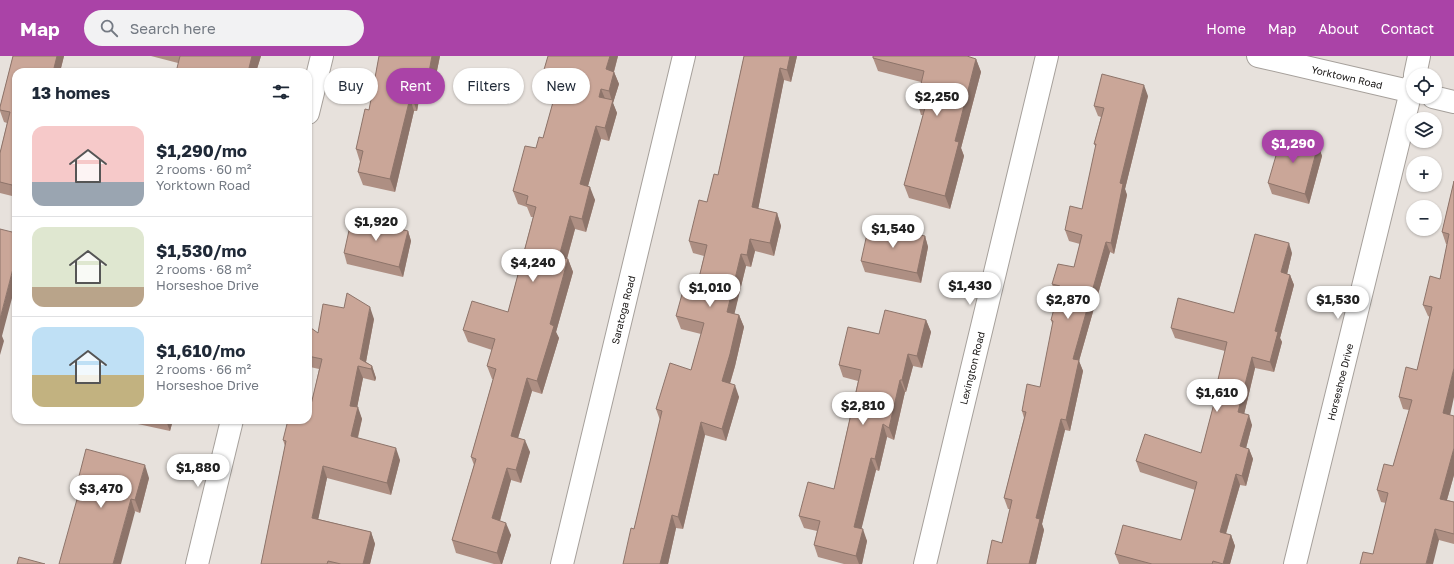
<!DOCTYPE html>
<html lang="en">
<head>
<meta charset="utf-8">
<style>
	:root { --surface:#fff; --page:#f2f2f3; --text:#1f2937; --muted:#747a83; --line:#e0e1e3; --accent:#aa43a7 }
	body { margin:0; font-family:"Golos Text",sans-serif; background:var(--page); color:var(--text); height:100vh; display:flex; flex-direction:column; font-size:15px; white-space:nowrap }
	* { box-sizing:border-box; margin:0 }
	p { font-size:13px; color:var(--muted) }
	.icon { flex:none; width:22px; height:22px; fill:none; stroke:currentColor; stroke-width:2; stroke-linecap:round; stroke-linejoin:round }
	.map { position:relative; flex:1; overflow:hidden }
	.side { position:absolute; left:12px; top:12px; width:300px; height:356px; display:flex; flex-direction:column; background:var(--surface); border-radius:12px; box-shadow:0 1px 3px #0004 }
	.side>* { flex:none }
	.banner { position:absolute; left:324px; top:12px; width:380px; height:36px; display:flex; gap:8px }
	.fabs { position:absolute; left:1406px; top:12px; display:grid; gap:8px }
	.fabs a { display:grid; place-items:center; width:36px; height:36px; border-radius:50%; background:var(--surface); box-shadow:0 1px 3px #0004; font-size:20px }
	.price { position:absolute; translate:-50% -34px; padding:0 9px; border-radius:14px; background:#fff; color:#222; font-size:13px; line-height:26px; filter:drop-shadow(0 1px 2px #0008) }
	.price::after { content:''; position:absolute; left:50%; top:24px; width:12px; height:9px; margin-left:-6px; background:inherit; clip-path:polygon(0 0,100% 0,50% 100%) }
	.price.active { background:var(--accent); color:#fff }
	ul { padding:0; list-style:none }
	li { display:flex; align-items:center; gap:12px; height:100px; padding:0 20px }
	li+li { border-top:1px solid var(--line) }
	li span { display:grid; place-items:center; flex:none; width:112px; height:80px; border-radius:12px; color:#555 }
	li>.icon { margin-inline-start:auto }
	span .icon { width:48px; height:48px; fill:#fffc; stroke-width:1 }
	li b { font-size:17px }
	h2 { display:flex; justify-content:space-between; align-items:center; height:48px; padding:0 20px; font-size:17px }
	.pill { padding:0 14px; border-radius:18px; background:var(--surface); box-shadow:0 1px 3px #0004; font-size:14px; line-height:36px }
	.pill.active { background:var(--accent); color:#fff }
	header { display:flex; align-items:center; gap:24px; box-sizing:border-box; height:56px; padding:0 20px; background:var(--accent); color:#fff }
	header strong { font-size:19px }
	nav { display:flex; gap:22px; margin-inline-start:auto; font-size:14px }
	.search { width:280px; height:36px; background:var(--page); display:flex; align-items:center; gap:10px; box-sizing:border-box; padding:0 14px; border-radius:22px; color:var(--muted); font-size:15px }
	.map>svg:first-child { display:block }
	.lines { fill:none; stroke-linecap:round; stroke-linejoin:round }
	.minor-casing { stroke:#a6a09b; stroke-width:24 }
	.minor { stroke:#fff; stroke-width:22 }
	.wall { fill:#ae8f83 }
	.shaded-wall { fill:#8d746a }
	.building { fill:#caa698; stroke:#8d746a }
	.labels { text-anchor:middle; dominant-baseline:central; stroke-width:3; stroke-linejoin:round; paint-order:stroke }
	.street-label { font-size:10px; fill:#161312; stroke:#fff }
</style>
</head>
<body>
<header>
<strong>Map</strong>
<div class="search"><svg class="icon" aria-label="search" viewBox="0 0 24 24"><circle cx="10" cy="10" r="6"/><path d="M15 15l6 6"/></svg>Search here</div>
<nav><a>Home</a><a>Map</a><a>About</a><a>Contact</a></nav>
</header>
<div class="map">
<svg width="1454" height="508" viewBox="0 0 1454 508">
	<rect width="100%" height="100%" fill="#e7e1dc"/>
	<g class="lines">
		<g class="minor-casing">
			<g id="minor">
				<polyline points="1258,0 1413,36"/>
				<polyline points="1415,19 1419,0"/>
				<polyline points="1433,41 1454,46"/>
				<polyline points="308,57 322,0"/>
				<polyline points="197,508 232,364"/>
				<polyline points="562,508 684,0"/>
				<polyline points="925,508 1047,0"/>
				<polyline points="1295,508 1413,27"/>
			</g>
		</g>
		<use href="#minor" class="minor"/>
	</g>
	<g class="wall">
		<polygon points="13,0 64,0 60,16 16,16 16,141 0,137 0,97 7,67 4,66 0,55 0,51"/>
		<polygon points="151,0 261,0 256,16 178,7"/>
		<polygon points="379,0 440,0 434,29 422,27 417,55 414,55 395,136 363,129 358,116 360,106 356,93 369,54"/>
		<polygon points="548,0 618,0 614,16 619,28 613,47 617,57 609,85 601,83 588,130 595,144 586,176 575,173 567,203 568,203 573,216 556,276 559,282 542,338 532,335 518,382 530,396 521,427 511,424 500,465 511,479 502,508 494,508 456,497 452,484 474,409 471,401 493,323 492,323 487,310 492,294 468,286 463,274 508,256 533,161 531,161 527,151 518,148 513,135 536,92 543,82 557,32 548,29 543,17"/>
		<polygon points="744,0 797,0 791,26 784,24 758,153 777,157 781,170 774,200 755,195 751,211 746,210 734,258 739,259 744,271 735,310 730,328 739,341 726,385 705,379 683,473 676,472 668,508 623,508 634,473 660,364 656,353 691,314 701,278 681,273 676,260 696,234 704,200 693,197 689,185 707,146 718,119"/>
		<polygon points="873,2 976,3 981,16 961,92 964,100 950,153 909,142 904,129 923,59 921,59 917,45 921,26 878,15"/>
		<polygon points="1148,40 1125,133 1127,139 1114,198 1110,196 1079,305 1083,315 1070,375 1065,374 1042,468 1044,474 1036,508 987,508 1002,487 1010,453 1008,453 1004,442 1024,362 1022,355 1040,331 1053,270 1051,264 1058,239 1056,239 1052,228 1074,211 1080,188 1069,185 1065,174 1082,153 1096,91 1094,88 1101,61 1098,60 1094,50"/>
		<polygon points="1318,89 1322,100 1309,148 1272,138 1268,127"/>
		<polygon points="1454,125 1450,359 1454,419 1447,444 1454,446 1454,488 1439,484 1373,498 1386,447 1381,446 1377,434 1393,410 1409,354 1403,353 1399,341 1417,314 1430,261 1428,260 1423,249 1440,223 1447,188 1446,188 1442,176"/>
		<polygon points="408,175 411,185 403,221 347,208 344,197"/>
		<polygon points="925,180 928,191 921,227 865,216 861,205"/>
		<polygon points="1292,197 1287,218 1290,219 1294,229 1280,282 1282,286 1274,316 1255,312 1244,358 1252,369 1246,392 1249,393 1253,403 1246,430 1240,429 1226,478 1231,479 1235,490 1230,508 1119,508 1115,498 1181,484 1195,434 1140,416 1136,405 1201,397 1216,340 1215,336 1225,295 1175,282 1171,272 1234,257"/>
		<polygon points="374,263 366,306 372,310 376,322 375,325 363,322 357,351 362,363 358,382 400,404 391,439 327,422 318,463 371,476 375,488 370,508 261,508 285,390 283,384 308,364 319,313 310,311 308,306 308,287 318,277"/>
		<polygon points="926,264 931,276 922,312 913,310 906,336 905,336 894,384 887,381 879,415 876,414 861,473 867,485 862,508 844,508 818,501 814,489 817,475 804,472 799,460 834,433 858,325 843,321 839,309 879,278"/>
		<polygon points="124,364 173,364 170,375 124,365"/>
		<polygon points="149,422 140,457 79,435 77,428"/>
	</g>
	<g class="shaded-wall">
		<polygon points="57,0 64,0 60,16 53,16"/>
		<polygon points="252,0 261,0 256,16 248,16"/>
		<polygon points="432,0 440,0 434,29 429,16"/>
		<polygon points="610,0 618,0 611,26 606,13"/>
		<polygon points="790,0 797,0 791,26 787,14"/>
		<polygon points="976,3 981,16 961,92 964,100 950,153 945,140 955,85"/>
		<polygon points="780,12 784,24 756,164 752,151"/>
		<polygon points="417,14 422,27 417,55 412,42"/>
		<polygon points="614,16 619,28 613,47 617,57 609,85 605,72 612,45 609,35"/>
		<polygon points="1144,29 1148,40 1125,133 1127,139 1114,198 1111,187 1120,127"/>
		<polygon points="601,33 606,45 599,41"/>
		<polygon points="410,42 414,55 395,136 390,123"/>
		<polygon points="596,70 601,83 585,141 580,128"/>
		<polygon points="1318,89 1322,100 1309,148 1305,138"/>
		<polygon points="590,131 595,144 586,176 582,163"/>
		<polygon points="777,157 781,170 774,200 770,187"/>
		<polygon points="570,160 575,173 564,213 559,201"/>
		<polygon points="408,175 411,185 403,221 399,211"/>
		<polygon points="925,180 928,191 921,227 917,217"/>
		<polygon points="750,183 755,195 751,211 747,199"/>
		<polygon points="1106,186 1110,196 1079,305 1083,315 1070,375 1066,364 1073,303"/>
		<polygon points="1289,187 1292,197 1285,227 1281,216"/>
		<polygon points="741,198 746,210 732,268 727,256"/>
		<polygon points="16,201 16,227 2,280 4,285 0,299 0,263"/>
		<polygon points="568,203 573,216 556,276 559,282 542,338 537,325 550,268"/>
		<polygon points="1290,219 1294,229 1280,282 1282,286 1274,316 1270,306 1275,275"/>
		<polygon points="370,251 374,263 365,311 360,303"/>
		<polygon points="739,259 744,271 735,310 727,337 722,325"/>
		<polygon points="926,264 931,276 922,312 917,300"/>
		<polygon points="908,298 913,310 906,336 902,324"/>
		<polygon points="1252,301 1255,312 1242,367 1238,356"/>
		<polygon points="358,310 363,322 355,362 350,350"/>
		<polygon points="372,310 376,322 375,325 371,313"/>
		<polygon points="1454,312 1454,341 1448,369 1443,357"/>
		<polygon points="527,322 532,335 515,392 511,380"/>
		<polygon points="900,324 905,336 894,384 889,372"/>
		<polygon points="735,329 739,341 726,385 722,373"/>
		<polygon points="358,351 362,363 355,392 351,380"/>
		<polygon points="1249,359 1252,369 1244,400 1240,390"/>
		<polygon points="1061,363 1065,374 1042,468 1044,474 1036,508 1029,508 1036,462"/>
		<polygon points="167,364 173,364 170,375 166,365"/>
		<polygon points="701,366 705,379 683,473 678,461"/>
		<polygon points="883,368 887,381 879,415 875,403"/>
		<polygon points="525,384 530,396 521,427 516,414"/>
		<polygon points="396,392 400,404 391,439 387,427"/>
		<polygon points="1454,392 1454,419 1444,454 1440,443"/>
		<polygon points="1249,393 1253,403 1246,430 1242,420"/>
		<polygon points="871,402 876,414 859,483 854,471"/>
		<polygon points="145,409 149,422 140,457 135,444"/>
		<polygon points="323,410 327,422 316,474 312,462"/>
		<polygon points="507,412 511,424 497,475 492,462"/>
		<polygon points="1236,418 1240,429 1223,487 1220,476"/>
		<polygon points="131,443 135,456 121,508 113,508"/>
		<polygon points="672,459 676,472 668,508 660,508"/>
		<polygon points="506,467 511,479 502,508 501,508 497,497"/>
		<polygon points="863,473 867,485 862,508 859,508 856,500"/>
		<polygon points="1435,473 1439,484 1433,508 1426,508"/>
		<polygon points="371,476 375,488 370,508 363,508"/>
		<polygon points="1231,479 1235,490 1230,508 1223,508"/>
	</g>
	<g class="building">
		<polygon points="13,0 57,0 53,16 16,16 16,130 0,126 0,97 10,56 0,54 0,51"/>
		<polygon points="180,0 252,0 248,16 176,16"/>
		<polygon points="379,0 432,0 429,16 417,14 412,42 410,42 390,123 358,116 363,95 356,93 365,53 369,54"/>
		<polygon points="548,0 610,0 606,13 614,16 609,35 601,33 599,41 613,44 605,72 596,70 580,128 590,131 582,163 570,160 559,201 568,203 550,268 554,270 537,325 527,322 511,380 525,384 516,414 507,412 492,462 506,467 497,497 452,484 476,403 471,401 496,313 487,310 495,283 463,274 472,245 508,256 536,151 526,148 528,140 513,135 525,90 536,92 539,81 543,82 560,21 543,17"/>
		<polygon points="744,0 790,0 787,14 780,12 752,151 777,157 770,187 750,183 747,199 741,198 727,256 739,259 730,298 722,325 735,329 722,373 701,366 678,461 672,459 660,508 623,508 631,472 634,473 662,355 656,353 670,307 691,314 704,267 676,260 684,231 696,234 707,189 689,185 699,144 707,146 714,118 718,119"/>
		<polygon points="873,0 967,0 976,3 955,85 959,86 945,140 904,129 926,48 917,45 924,15 873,2"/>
		<polygon points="1102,18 1144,29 1120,127 1123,128 1111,187 1106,186 1073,303 1079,304 1066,364 1061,363 1036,462 1040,463 1029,508 987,508 992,484 1002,487 1012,444 1004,442 1026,356 1022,355 1027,328 1040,331 1053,265 1051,264 1060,230 1052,228 1058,208 1074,211 1082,179 1065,174 1070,150 1082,153 1096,88 1094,88 1104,52 1094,50"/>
		<polygon points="1282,79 1318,89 1305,138 1268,127"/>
		<polygon points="1454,125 1454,312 1443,357 1454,360 1454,392 1440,443 1454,446 1454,478 1435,473 1426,508 1360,508 1363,496 1373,498 1388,437 1377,434 1384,408 1393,410 1412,344 1399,341 1406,311 1417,314 1432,251 1423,249 1430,220 1440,223 1449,178 1442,176"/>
		<polygon points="352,161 408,175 399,211 344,197"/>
		<polygon points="869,169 925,180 917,217 861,205"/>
		<polygon points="0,173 16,177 16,201 0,263"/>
		<polygon points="1255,178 1289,187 1281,216 1290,219 1275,275 1278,276 1270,306 1252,301 1238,356 1249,359 1240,390 1249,393 1242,420 1236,418 1220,476 1231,479 1223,508 1213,505 1212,508 1152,508 1115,498 1123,469 1181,484 1197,426 1136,405 1145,378 1201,397 1217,336 1215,336 1227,286 1171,272 1178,242 1234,257"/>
		<polygon points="347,237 370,251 360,303 372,310 371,313 358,310 350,350 358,351 351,380 396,392 387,427 323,410 312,462 371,476 363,508 341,508 328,505 327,508 261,508 286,385 283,384 288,364 308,364 308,361 322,303 308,300 308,287 311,272 318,277 323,248 344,252"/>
		<polygon points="885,254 926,264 917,300 908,298 902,324 900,324 889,372 883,368 875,403 871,402 854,471 863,473 856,500 814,489 820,465 799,460 808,426 834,433 861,314 839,309 848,271 879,278"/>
		<polygon points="86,393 145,409 135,444 131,443 113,508 59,508 81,429 77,428"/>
		<polygon points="19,501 45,508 17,508"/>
	</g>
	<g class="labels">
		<g class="street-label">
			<text transform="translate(1347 21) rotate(13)">Yorktown Road</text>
			<text transform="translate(623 254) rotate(-76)">Saratoga Road</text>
			<text transform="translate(972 312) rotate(-76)">Lexington Road</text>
			<text transform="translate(1340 326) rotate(-76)">Horseshoe Drive</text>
		</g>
	</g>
</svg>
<div class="fabs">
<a><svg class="icon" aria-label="locate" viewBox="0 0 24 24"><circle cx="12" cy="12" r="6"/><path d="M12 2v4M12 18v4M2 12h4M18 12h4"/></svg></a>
<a><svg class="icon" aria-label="layers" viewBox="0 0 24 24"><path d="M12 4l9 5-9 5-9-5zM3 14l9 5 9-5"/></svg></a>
<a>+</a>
<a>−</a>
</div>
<b class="price" style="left:937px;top:61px">$2,250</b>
<b class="price active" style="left:1293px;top:108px">$1,290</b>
<b class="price" style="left:376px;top:186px">$1,920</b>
<b class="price" style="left:893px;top:193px">$1,540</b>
<b class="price" style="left:533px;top:227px">$4,240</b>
<b class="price" style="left:970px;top:250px">$1,430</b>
<b class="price" style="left:710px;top:252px">$1,010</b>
<b class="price" style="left:1068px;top:264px">$2,870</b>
<b class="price" style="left:1338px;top:264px">$1,530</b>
<b class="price" style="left:1217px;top:357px">$1,610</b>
<b class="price" style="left:863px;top:370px">$2,810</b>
<b class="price" style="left:198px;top:432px">$1,880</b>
<b class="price" style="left:101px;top:453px">$3,470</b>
<div class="banner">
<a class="pill">Buy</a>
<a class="pill active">Rent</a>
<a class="pill">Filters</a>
<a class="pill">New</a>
</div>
<section class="side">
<h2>13 homes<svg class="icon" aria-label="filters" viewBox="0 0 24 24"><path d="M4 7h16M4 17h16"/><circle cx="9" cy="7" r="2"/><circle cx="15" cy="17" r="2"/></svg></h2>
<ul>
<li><span style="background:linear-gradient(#f6c9c9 70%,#9aa5b1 0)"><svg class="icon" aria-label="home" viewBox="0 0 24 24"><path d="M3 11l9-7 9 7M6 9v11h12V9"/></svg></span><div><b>$1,290/mo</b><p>2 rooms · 60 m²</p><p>Yorktown Road</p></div></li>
<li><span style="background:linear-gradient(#dfe7d0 75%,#b9a48a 0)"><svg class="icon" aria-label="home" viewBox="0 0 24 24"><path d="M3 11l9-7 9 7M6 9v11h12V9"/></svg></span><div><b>$1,530/mo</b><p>2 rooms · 68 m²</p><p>Horseshoe Drive</p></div></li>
<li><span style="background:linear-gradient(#bfe0f5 60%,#c2b280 0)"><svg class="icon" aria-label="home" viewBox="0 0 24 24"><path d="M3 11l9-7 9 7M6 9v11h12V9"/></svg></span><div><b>$1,610/mo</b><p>2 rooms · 66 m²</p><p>Horseshoe Drive</p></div></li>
</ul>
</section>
</div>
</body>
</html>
